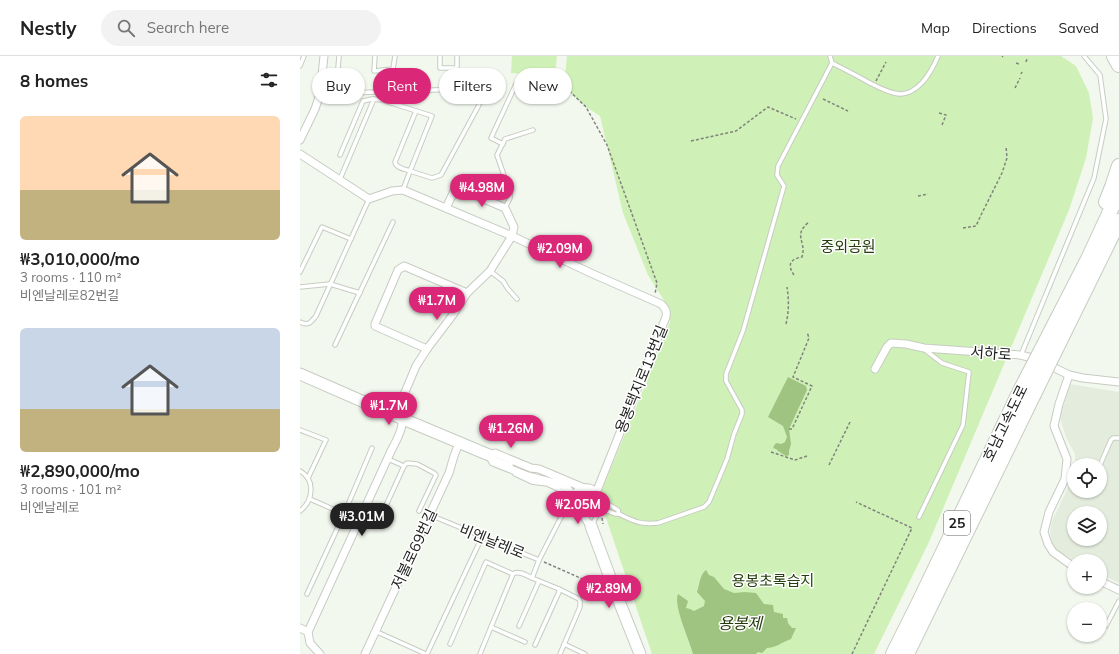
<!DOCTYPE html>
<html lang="en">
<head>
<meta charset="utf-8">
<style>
	:root { --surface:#fff; --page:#f2f2f2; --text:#222; --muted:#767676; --line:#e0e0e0; --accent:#db2777 }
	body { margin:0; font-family:Mulish,"Noto Sans KR",sans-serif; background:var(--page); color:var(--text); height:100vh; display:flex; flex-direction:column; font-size:15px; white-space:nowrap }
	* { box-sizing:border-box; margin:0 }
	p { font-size:13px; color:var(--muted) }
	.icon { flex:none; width:22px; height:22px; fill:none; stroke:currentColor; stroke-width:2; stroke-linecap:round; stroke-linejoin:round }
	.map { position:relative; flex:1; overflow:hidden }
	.sheet { display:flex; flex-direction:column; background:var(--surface); width:300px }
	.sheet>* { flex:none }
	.banner { position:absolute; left:12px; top:12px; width:380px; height:36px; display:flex; gap:8px }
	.controls { position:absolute; left:767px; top:402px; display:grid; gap:8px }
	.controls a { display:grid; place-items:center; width:40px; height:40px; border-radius:50%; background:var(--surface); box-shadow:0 1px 3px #0004; font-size:20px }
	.price { position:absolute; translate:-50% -34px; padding:0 9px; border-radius:14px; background:var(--accent); color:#fff; font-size:13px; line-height:26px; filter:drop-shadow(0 1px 2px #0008) }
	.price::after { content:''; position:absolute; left:50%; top:24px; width:12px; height:9px; margin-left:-6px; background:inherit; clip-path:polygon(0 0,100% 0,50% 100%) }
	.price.current { background:#222; color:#fff }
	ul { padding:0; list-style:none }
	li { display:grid; align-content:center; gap:8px; height:212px; padding:0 20px }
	li span { display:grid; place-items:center; height:124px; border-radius:6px; color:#555 }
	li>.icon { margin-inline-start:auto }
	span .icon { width:72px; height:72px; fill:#fffc; stroke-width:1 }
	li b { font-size:17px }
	h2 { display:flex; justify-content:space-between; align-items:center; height:48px; padding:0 20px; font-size:17px }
	.pill { padding:0 14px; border-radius:18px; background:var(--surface); box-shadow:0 1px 3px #0004; font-size:14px; line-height:36px }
	.pill.current { background:var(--accent); color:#fff }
	header { display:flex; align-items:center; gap:24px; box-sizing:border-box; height:56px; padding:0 20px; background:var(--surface); border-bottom:1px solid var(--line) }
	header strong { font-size:19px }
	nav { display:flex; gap:22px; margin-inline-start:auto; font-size:14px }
	.search { width:280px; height:36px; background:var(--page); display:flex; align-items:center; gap:10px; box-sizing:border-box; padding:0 14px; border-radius:22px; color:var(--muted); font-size:15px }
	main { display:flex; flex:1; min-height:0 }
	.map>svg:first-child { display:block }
	.built { fill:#e4eddd; fill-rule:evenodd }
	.green { fill:#cff0b6 }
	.water { fill:#9fc481 }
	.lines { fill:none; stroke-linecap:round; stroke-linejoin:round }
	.lane-casing { stroke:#c7ccc3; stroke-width:5.5 }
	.street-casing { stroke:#c7ccc3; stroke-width:9 }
	.secondary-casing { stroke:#c7ccc3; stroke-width:13 }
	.highway-casing { stroke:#c7ccc3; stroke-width:16 }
	.path { stroke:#81847e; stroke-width:1.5; stroke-dasharray:3 2; stroke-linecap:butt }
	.lane { stroke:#fff; stroke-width:3.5 }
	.street { stroke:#fff; stroke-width:7 }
	.secondary { stroke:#fff; stroke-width:11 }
	.highway { stroke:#fff; stroke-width:14 }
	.highway-bridge-casing { stroke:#c7ccc3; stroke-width:16; stroke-linecap:butt }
	.highway-bridge { stroke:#fff; stroke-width:14 }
	.labels { text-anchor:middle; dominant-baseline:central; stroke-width:3; stroke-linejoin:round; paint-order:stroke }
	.shield { fill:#fff; stroke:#626361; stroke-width:1 }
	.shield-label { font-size:14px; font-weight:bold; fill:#1e201d }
	.park-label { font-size:15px; fill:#273e0f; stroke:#fff }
	.street-label { font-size:15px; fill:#1e201d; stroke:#fff }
	.water-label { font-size:16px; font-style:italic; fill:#243b0b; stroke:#fff }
</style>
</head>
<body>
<header>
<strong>Nestly</strong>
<div class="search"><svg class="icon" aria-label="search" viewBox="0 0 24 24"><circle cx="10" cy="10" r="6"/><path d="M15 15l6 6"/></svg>Search here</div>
<nav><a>Map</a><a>Directions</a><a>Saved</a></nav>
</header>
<main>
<section class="sheet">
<h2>8 homes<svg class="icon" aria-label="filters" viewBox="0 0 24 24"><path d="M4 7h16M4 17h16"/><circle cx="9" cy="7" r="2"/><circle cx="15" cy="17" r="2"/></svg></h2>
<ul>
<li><span style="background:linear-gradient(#ffd9b3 60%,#c2b280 0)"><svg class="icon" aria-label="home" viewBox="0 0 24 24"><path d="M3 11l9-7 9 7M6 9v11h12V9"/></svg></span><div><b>₩3,010,000/mo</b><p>3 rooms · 110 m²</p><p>비엔날레로82번길</p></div></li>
<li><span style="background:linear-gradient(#c9d6e8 65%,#c2b280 0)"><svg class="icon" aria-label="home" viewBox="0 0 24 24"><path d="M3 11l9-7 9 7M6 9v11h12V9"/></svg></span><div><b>₩2,890,000/mo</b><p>3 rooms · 101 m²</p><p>비엔날레로</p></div></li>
</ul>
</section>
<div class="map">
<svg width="819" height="598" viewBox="0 0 819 598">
	<rect width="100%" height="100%" fill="#f2f8ee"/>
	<path class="built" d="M770,328L819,336V527L800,518V505H776L757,494L752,487L750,475L752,465L766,436L774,417V435H800V409H775V398L766,381L760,362ZM774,457H800V483H774Z"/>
	<g class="green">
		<polygon points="212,0 257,0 255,21 211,17"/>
		<polygon points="267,0 761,0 776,10 789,37 793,62 786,102 769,154 629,486 574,598 352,598 299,441 356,303 370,266 367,249 348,219 323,157 300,60 286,51 264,31"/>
	</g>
	<g class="water">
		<polygon points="488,321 506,330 507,334 489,373 491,388 489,395 489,399 486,400 478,395 476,393 473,392 475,388 477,387 481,388 485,386 487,381 483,370 468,361"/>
		<path d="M406,514L409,519L414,521L424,533L434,537L445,536L456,537L464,548L473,549L474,556L483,558V562H487L488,567L492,572H496L491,583C480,587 478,591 467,592L462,597L458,596L456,598H393C390,585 373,550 378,538L388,545L386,552L390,553L394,555L404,550L405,545L397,536C400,528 399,520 406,514Z"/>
	</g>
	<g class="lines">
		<g class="lane-casing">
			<g id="lane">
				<polyline points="75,0 74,15 93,13 95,0"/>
				<polyline points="140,0 140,12 157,12 157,0"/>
				<path d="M532,7C544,13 556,19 568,26C576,30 585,35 594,37C616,43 631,17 638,0"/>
				<polyline points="0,10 4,0"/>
				<polyline points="38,12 39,0"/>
				<polyline points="20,38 190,32"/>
				<polyline points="203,88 191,82 216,28"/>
				<polyline points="40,99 63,45 72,43 82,44 132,60 110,115 132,122 141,119 179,49"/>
				<polyline points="40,123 74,43"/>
				<path d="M103,134L110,115C104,113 96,112 95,106L116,55"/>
				<polyline points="205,152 210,142 210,137 197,99 205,83 233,74"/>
				<polyline points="190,215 203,225 208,233 217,243"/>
				<polyline points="0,216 22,171 51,183"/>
				<polyline points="0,231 30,228 60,237"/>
				<path d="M0,266C9,270 10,267 16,260L69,143"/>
				<polyline points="35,289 93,166"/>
				<polyline points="721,299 794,122 806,63 800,19 784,0"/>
				<polyline points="0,374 26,384 8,422"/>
				<polyline points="193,402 211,409"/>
				<polyline points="88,403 104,410 107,407 117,408 134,417 136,419 119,455"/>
				<polyline points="800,409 811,384 813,382 819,382"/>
				<path d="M0,415C16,424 13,445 0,455"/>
				<polyline points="215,418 232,426 247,428 260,434 265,437 268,444 260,460"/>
				<polyline points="298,442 318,454 319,458"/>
				<path d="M295,454H305L315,458H319C334,465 340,469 358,467L404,451L409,446L427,403L434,378L442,358V354L426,325V318L443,275L484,130L477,119L478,110L532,7L530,0"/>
				<polyline points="83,456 104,410"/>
				<polyline points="130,459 239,504 258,467 263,458 276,452"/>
				<polyline points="619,461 663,369 669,316 642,307 624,293"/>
				<polyline points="59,464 44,458 72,392"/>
				<polyline points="293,468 298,456 300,456 302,454"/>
				<polyline points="259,533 279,543 280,545 280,551 260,598"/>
				<polyline points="7,538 44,458 10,443"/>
				<polyline points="219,570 239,525"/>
				<polyline points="806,570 819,545"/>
				<polyline points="75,575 126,598"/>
				<path d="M225,586L191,571L213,518C218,514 226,519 232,522"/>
				<polyline points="150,588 186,506 213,518"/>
				<polyline points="264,588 285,598"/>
				<polyline points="235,589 259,536 259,533 232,522 239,504"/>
				<polyline points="127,598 182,481"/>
				<polyline points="180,598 191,571"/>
			</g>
		</g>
		<g class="street-casing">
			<g id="street">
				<polyline points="0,84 15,53 20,38 24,0"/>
				<path d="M0,98L69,143L92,135L103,134L212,180L293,218L361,248C366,253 367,255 366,261L296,437"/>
				<polyline points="127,293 75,270 75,268 98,214 104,210 167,237"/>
				<polyline points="747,308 769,319 783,322 819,326"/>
				<polyline points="575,313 587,291 591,287 606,288 624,292 720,299 737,303"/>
				<polyline points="769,319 759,348 754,370 767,403 765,423 749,456 744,476 748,488 753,496 774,511"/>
				<polyline points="273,439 268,433 262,429 228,420 193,406 189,399 195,397 231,412 239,413 284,432"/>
				<path d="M280,455C302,463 304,428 283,432C275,434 270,444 276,451C277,453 279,454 280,455C285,460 286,466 291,470"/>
				<polyline points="800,525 819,534"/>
				<path d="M0,572L8,576L91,395C95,387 102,376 102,367C102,360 98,355 100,348L116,310L127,293L152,260L167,237L190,215L212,180L214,171L205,152L156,131L146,152"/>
				<polyline points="8,576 10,587 20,598"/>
				<polyline points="65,598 149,417 154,400 159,387"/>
			</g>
		</g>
		<g class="secondary-casing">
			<g id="secondary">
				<polyline points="0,318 96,360 189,399"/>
				<polyline points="291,470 315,535 340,598"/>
			</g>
		</g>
		<g class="highway-casing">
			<g id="highway">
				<polyline points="814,0 819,9"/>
				<polyline points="806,146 812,131 819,110"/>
				<polyline points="749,279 788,203 819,136"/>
				<polyline points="760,285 819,165"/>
				<polyline points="593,598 620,544 720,335"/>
				<polyline points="607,598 733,340"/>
			</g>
		</g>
		<g class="path">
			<polyline points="702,0 703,1"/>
			<polyline points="726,6 727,3"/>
			<polyline points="716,7 719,8"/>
			<polyline points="721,18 722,16"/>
			<polyline points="255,21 286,51 307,89 357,227 355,238"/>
			<polyline points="576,25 586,6"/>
			<polyline points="715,32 720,22"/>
			<polyline points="523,43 548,55"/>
			<polyline points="639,57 646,59 642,69"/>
			<polyline points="391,85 436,75 468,51 496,63"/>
			<polyline points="618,140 628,138"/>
			<polyline points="663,172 676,170 681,159 702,117 707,102 706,90"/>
			<path d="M494,219C487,209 490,203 502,201C507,185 492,180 509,166"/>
			<path d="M486,268C489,255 489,244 487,231"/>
			<polyline points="489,373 492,373 512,330 493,321 509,282 507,276"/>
			<polyline points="471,396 495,404 507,400"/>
			<polyline points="529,409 550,366"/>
			<polyline points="302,462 303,468"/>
			<polyline points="244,506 303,532"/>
			<polyline points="552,598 612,472 556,446"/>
		</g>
		<use href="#lane" class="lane"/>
		<use href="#street" class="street"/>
		<use href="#secondary" class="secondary"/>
		<use href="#highway" class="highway"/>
		<g class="highway-bridge-casing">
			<g id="highway-bridge">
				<polyline points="720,335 749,279"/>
				<polyline points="733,340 760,285"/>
			</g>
		</g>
		<use href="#highway-bridge" class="highway-bridge"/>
	</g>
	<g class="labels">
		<rect class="shield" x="644" y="455" width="26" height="24" rx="3"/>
		<g class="shield-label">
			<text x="657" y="467">25</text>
		</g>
		<g class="park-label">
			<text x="548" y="190">중외공원</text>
			<text x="473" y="524">용봉초록습지</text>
		</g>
		<g class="street-label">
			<text transform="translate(691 297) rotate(4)">서하로</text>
			<text transform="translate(341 323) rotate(-68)">용봉택지로13번길</text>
			<text transform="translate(705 367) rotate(-64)">호남고속도로</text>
			<text transform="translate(192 485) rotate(22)">비엔날레로</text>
			<text transform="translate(114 493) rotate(-65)">저불로69번길</text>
		</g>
		<g class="water-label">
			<text x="440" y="567">용봉제</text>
		</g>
	</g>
</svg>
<div class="controls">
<a><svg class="icon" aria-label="locate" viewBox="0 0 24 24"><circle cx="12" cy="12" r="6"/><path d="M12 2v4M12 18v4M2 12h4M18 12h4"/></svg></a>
<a><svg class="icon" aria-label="layers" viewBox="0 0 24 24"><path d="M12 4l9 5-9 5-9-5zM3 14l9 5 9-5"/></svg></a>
<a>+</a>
<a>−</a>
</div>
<b class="price" style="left:182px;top:152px">₩4.98M</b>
<b class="price" style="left:260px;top:213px">₩2.09M</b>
<b class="price" style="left:137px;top:265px">₩1.7M</b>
<b class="price" style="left:89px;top:370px">₩1.7M</b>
<b class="price" style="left:211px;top:393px">₩1.26M</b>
<b class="price" style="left:278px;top:469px">₩2.05M</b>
<b class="price current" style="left:62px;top:481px">₩3.01M</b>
<b class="price" style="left:309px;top:553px">₩2.89M</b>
<div class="banner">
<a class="pill">Buy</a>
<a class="pill current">Rent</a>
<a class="pill">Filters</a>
<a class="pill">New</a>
</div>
</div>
</main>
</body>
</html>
